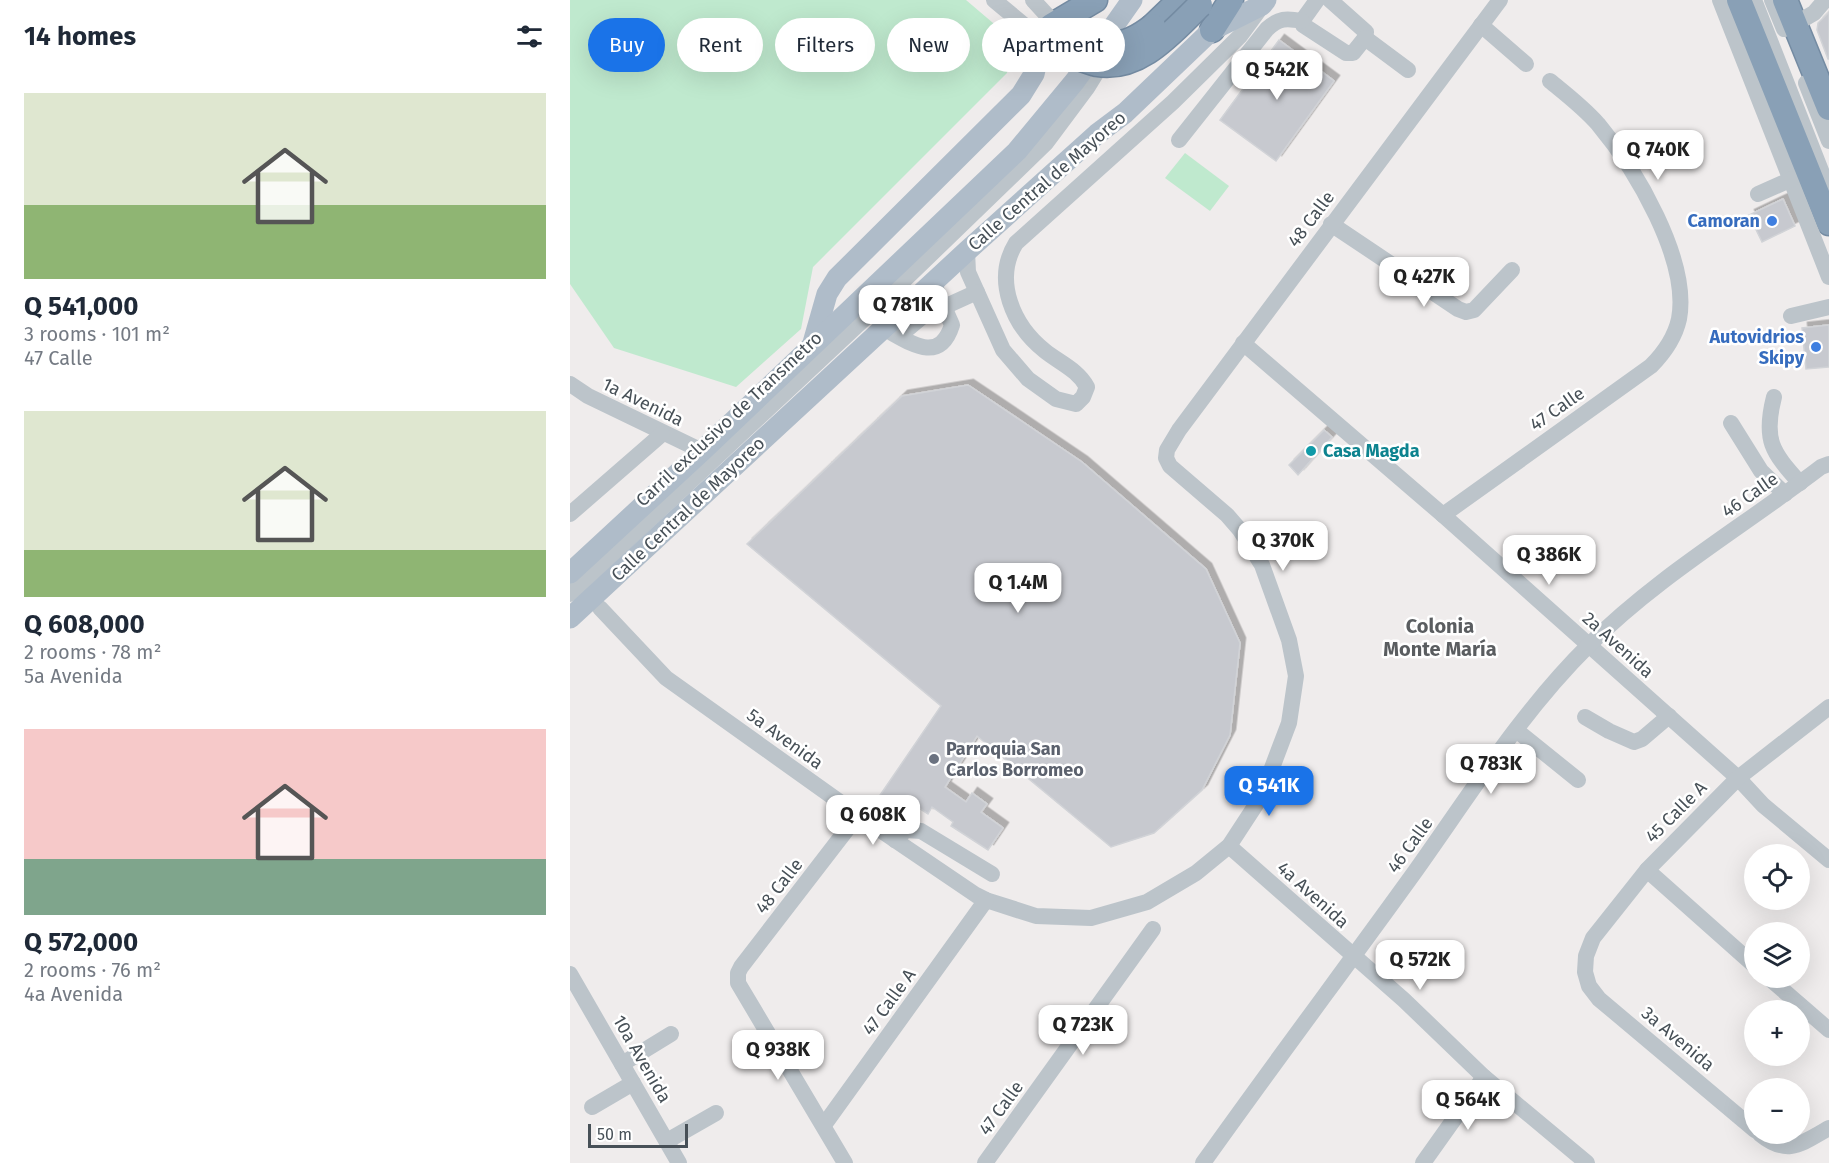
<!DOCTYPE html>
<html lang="en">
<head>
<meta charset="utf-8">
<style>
	:root { --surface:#fff; --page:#f6f6f7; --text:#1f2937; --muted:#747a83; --accent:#1a73e8 }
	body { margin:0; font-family:"Fira Sans",sans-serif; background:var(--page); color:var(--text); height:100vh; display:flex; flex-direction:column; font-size:22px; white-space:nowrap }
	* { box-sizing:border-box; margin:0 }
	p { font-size:20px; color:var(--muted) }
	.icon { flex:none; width:33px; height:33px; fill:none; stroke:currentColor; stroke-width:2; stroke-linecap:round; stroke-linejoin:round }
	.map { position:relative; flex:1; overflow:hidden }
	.side { display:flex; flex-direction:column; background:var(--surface); width:570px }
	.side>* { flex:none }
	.guide { position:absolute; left:18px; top:18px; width:570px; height:54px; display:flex; gap:12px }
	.fabs { position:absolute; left:1174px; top:844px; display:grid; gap:12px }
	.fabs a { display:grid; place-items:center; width:66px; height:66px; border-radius:50%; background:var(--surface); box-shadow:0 6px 24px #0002; font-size:30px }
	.scale { position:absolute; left:18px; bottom:15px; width:100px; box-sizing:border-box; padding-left:6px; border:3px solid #475057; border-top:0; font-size:16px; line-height:21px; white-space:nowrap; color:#475057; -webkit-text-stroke:4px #fff; paint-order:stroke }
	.price { position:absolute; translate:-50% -51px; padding:0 14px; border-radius:12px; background:#fff; color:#222; font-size:20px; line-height:39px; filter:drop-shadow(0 2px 3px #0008) }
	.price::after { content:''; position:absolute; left:50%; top:36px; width:18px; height:14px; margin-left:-9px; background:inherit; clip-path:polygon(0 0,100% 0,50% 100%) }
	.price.active { background:var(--accent); color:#fff }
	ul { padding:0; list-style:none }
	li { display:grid; align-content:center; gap:12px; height:318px; padding:0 24px }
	li span { display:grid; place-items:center; height:186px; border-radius:0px; color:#555 }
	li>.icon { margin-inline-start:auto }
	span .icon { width:108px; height:108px; fill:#fffc; stroke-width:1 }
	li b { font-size:26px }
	h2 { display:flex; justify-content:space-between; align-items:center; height:72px; padding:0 24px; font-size:26px }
	.chip { padding:0 21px; border-radius:27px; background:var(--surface); box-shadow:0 6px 24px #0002; font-size:21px; line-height:54px }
	.chip.active { background:var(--accent); color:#fff }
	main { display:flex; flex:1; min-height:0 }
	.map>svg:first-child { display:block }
	.green { fill:#bfe9ce }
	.building { fill:#c7c9cf; stroke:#d1d3d7; stroke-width:1.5; filter:url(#shadow) }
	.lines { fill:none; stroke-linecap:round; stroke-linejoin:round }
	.highway-casing { stroke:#748ba2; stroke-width:27 }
	.minor { stroke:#bcc4ca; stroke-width:16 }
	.major { stroke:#afbcc9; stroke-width:21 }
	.highway { stroke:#89a0b6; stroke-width:24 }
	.highway-bridge-casing { stroke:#748ba2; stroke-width:27; stroke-linecap:butt }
	.highway-bridge { stroke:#89a0b6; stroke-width:24 }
	.shop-dot { fill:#3f7fe0; stroke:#fff; stroke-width:2 }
	.culture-dot { fill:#0f9aa8; stroke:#fff; stroke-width:2 }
	.worship-dot { fill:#6b7280; stroke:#fff; stroke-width:2 }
	.labels { text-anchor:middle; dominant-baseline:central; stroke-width:5; stroke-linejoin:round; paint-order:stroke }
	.street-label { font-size:18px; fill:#475057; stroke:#fff }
	.shop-label { font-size:18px; font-weight:bold; fill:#366cbe; stroke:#fff; text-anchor:end }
	.culture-label { font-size:18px; font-weight:bold; fill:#0d838f; stroke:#fff; text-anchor:start }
	.worship-label { font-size:18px; font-weight:bold; fill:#5b616d; stroke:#fff; text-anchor:start }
	.neighbourhood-label { font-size:20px; font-weight:bold; fill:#5a5d60; stroke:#fff }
</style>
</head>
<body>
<main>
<section class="side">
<h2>14 homes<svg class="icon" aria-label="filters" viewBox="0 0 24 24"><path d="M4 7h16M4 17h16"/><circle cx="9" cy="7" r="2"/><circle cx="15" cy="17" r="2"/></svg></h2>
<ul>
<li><span style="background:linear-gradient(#dfe7d0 60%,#8fb573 0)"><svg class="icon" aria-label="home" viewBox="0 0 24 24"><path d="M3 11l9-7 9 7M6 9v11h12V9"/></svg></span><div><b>Q 541,000</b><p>3 rooms · 101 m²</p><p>47 Calle</p></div></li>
<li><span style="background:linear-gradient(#dfe7d0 75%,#8fb573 0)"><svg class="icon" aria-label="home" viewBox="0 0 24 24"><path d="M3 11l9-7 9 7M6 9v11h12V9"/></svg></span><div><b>Q 608,000</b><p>2 rooms · 78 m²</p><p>5a Avenida</p></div></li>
<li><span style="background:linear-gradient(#f6c9c9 70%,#7fa58c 0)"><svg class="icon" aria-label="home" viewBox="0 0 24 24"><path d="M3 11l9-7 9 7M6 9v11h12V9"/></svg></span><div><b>Q 572,000</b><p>2 rooms · 76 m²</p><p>4a Avenida</p></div></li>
</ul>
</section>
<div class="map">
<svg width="1259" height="1163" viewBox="0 0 1259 1163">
	<defs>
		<filter id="shadow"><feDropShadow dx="5.5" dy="-5.5" stdDeviation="0" flood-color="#0004"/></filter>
	</defs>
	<rect width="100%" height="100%" fill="#efecec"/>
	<g class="green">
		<polygon points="0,0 396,0 443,40 437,73 243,267 231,329 166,387 44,348 0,284"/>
		<polygon points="615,153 659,186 640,211 595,178"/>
	</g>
	<g class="building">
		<polygon points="1259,12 1259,59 1258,59 1247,30 1248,23"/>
		<polygon points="709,40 764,81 706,161 650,120"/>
		<polygon points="1213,199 1225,226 1192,242 1179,215"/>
		<polygon points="1259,325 1259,367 1236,369 1232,328"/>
		<polygon points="398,385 512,462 636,569 670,643 660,735 632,790 584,833 541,847 407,736 375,787 396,802 402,793 417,804 411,812 433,828 418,850 381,826 383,822 362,807 358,814 338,801 330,808 320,801 313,812 304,804 371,706 177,544 332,396"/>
		<polygon points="754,430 762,437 728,475 719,465"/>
	</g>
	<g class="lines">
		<g class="highway-casing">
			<g id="highway">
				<polyline points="1169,0 1259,223"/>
				<polyline points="1215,0 1259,108"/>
				<polyline points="583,26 610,0"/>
				<polyline points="642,30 661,0"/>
				<polyline points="487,49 472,40 481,26 525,0"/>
			</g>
		</g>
		<g class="minor">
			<polyline points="424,0 472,40"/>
			<polyline points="463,0 485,24"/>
			<polyline points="747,0 732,21 733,25 776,53 783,53 795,38 796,32 760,0"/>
			<polyline points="1150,0 1259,277"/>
			<polyline points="1184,0 1259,191"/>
			<polyline points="1202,0 1214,29"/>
			<polyline points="1225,24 1244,13 1255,0"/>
			<polyline points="911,25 956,64"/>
			<polyline points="795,38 838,70"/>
			<polyline points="1236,83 1259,141"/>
			<path d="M609,140L697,29C709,18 716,18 732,21"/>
			<polyline points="1188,194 1222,179"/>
			<polyline points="761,224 888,309 896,312 904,310 942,270"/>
			<path d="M397,251L398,272L433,350L458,379L486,399L506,404L513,397L517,387C508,370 490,363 475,351C443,326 423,280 446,243L603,102L670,36L692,6"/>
			<polyline points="374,307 407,292"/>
			<polyline points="1221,316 1259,307"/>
			<path d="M313,328C338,341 369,366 382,325L363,282"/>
			<polyline points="329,336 371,301"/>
			<polyline points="673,343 873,515 1168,778 1193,805 1259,860"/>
			<polyline points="0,384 18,396 132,451"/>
			<path d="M1204,397C1193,440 1202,452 1230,483"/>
			<polyline points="1161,423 1191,471 1215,494"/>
			<polyline points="0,514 92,434"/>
			<path d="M873,515L1081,366C1094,353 1105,337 1109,319C1120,260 1065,168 1028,124C1013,107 997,95 980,81"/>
			<polyline points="0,594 291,322 476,143 517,88 536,57"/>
			<polyline points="30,608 96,678 288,815 406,895 416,900 466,916 521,918 577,902 626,873 659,846 691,797 719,723 726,676 719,640 692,565 670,530 657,515 600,466 596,458 597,450 609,430 930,0"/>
			<polyline points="1015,717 1039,731 1064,742 1072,739 1099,716"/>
			<polyline points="946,730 1008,780"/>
			<polyline points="325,840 336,830 351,831 422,874"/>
			<polyline points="659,846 834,1000 914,1077 1017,1163"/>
			<polyline points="1077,870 1185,966"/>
			<polyline points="0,974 109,1163"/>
			<polyline points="1199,978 1259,1030"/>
			<polyline points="52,1064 101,1034"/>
			<polyline points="22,1107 63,1083"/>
			<polyline points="254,1125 416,900"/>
			<polyline points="1185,1130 1029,999 1019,986 1015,972 1016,956 1023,938 1077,870 1168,778 1259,707"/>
			<path d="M1190,1134C1218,1157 1232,1143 1259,1128"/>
			<polyline points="97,1141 146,1113"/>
			<polyline points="275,1163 168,983 168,973 171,967 288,815"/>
			<polyline points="415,1163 583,929"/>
			<path d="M633,1163C702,1066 774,970 844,873C899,796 951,712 1019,645C1088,576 1174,526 1251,467L1259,464"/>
			<polyline points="853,1163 914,1077"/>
		</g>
		<g class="major">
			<polyline points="243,343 257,294 267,278 451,95 464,74 472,40"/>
			<polyline points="0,573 132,451 447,151 505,81 562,0"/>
			<polyline points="0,618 397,251 527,134 555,113 642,30 692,5 696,0"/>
		</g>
		<use href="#highway" class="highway"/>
		<g class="highway-bridge-casing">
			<g id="highway-bridge">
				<path d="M496,33C532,46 551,52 583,26"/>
				<path d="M487,49C500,54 514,61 527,64C570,71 602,32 630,5"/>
			</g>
		</g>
		<use href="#highway-bridge" class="highway-bridge"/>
	</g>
	<g class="shop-dot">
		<circle cx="1202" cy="221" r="6"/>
		<circle cx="1246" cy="347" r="6"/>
	</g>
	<circle class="culture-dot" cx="741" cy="451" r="6"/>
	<circle class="worship-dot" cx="364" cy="759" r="6"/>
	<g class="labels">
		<g class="street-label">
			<text transform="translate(477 181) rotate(-41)">Calle Central de Mayoreo</text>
			<text transform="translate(741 219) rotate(-53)">48 Calle</text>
			<text transform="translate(73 402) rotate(26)">1a Avenida</text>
			<text transform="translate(987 409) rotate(-35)">47 Calle</text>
			<text transform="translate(159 419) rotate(-43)">Carril exclusivo de Transmetro</text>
			<text transform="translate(1180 495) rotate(-35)">46 Calle</text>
			<text transform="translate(118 509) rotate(-43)">Calle Central de Mayoreo</text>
			<text transform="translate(1048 645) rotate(42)">2a Avenida</text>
			<text transform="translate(215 739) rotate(36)">5a Avenida</text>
			<text transform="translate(1106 812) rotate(-45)">45 Calle A</text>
			<text transform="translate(840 845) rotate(-54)">46 Calle</text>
			<text transform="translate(209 886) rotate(-52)">48 Calle</text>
			<text transform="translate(743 895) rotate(42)">4a Avenida</text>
			<text transform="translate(319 1002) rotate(-54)">47 Calle A</text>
			<text transform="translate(1108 1039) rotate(40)">3a Avenida</text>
			<text transform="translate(72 1059) rotate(60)">10a Avenida</text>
			<text transform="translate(431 1108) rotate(-54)">47 Calle</text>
		</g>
		<g class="shop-label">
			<text x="1190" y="221">Camoran</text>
			<text x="1234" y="337">Autovidrios<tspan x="1234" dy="21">Skipy</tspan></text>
		</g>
		<g class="culture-label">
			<text x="753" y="451">Casa Magda</text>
		</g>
		<g class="worship-label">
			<text x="376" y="749">Parroquia San<tspan x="376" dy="21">Carlos Borromeo</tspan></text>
		</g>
		<g class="neighbourhood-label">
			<text x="870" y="626">Colonia<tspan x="870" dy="23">Monte María</tspan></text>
		</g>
	</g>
</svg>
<div class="fabs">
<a><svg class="icon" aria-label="locate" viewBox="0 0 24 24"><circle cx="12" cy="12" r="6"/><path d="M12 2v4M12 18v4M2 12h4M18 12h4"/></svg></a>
<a><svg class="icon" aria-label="layers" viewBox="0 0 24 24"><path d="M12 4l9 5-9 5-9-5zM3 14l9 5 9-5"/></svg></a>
<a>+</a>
<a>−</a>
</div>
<div class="scale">50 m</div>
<b class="price" style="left:707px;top:101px">Q 542K</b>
<b class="price" style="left:1088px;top:181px">Q 740K</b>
<b class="price" style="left:854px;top:308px">Q 427K</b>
<b class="price" style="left:333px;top:336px">Q 781K</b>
<b class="price" style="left:713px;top:572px">Q 370K</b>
<b class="price" style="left:979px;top:586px">Q 386K</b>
<b class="price" style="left:448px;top:614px">Q 1.4M</b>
<b class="price" style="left:921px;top:795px">Q 783K</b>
<b class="price active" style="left:699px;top:817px">Q 541K</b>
<b class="price" style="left:303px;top:846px">Q 608K</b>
<b class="price" style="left:850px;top:991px">Q 572K</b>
<b class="price" style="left:513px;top:1056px">Q 723K</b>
<b class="price" style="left:208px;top:1081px">Q 938K</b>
<b class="price" style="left:898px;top:1131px">Q 564K</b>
<div class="guide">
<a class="chip active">Buy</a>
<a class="chip">Rent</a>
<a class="chip">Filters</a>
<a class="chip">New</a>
<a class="chip">Apartment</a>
</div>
</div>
</main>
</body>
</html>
